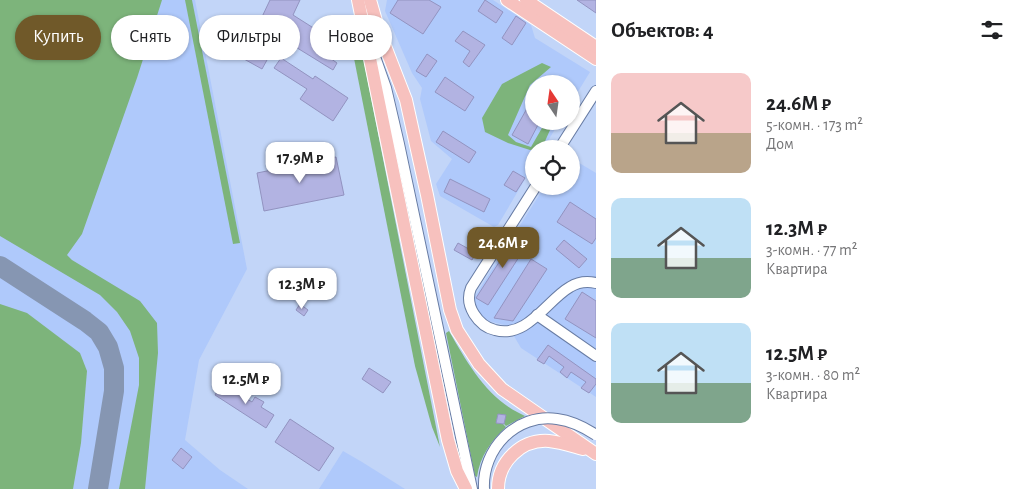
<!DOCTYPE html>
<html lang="ru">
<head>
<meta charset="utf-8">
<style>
	:root { --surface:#fff; --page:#f2f2f2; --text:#202124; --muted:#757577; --accent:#705929 }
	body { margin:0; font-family:"Alegreya Sans",sans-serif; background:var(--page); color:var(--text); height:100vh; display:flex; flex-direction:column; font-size:19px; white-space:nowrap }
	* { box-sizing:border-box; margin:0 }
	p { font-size:16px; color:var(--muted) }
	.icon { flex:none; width:28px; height:28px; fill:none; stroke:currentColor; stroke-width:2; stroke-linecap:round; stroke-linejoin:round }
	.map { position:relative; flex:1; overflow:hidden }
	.panel { display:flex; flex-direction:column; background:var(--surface); width:425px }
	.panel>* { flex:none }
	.top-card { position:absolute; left:15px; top:15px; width:475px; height:45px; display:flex; gap:10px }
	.needle { width:32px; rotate:347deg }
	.buttons { position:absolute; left:525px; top:75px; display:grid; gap:10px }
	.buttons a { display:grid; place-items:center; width:55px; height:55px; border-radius:50%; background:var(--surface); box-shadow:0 1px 4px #0004; font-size:25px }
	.price { position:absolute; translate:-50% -42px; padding:0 11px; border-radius:10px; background:#fff; color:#222; font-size:16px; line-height:32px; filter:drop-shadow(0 1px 2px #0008) }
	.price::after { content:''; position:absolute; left:50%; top:30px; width:15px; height:11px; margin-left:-8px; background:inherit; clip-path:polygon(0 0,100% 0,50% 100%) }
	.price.on { background:var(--accent); color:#fff }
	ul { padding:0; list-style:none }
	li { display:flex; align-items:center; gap:15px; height:125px; padding:0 15px }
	li span { display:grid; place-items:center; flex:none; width:140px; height:100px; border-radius:10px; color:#555 }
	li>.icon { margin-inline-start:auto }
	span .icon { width:60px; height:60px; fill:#fffc; stroke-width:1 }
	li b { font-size:21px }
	h2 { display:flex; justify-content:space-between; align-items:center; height:60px; padding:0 15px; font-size:21px }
	.tag { padding:0 18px; border-radius:22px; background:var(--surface); box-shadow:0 1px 4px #0004; font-size:18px; line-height:45px }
	.tag.on { background:var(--accent); color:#fff }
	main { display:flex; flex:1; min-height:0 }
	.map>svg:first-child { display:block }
	.built { fill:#afc9fb }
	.green { fill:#7db47b }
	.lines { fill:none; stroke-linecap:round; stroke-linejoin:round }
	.taxiway { stroke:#8696b2; stroke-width:20 }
	.building { fill:#b2b3e2; stroke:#9293c0 }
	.minor-casing { stroke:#687ca4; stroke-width:12 }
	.major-casing { stroke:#fff; stroke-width:14 }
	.minor { stroke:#fff; stroke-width:10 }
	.major { stroke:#f7c1be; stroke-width:12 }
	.minor-bridge-casing { stroke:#687ca4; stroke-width:12; stroke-linecap:butt }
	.minor-bridge { stroke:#fff; stroke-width:10 }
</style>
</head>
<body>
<main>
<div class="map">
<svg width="596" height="489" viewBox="0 0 596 489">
	<rect width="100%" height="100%" fill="#c2d5f8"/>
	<g class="built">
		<polygon points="0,0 195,0 247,269 199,360 185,440 220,470 248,489 0,489"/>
		<polygon points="387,0 493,0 531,25 535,38 590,72 571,103 571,84 534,84 534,121 560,121 543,149 534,149 534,164 498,225 494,227 440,196 436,184 452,159 431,141 420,99 422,88 412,73 385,11"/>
		<polygon points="571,158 596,173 596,397 521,348 508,326 485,320 480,315 475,305 475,296 545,186 571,186"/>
		<polygon points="343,451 362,462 405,489 319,489"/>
	</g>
	<g class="green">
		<polygon points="0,0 162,0 137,78 82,234 67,255 72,260 140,301 157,323 158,353 145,489 119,489 139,385 139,358 130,331 117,312 100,295 0,236"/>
		<polygon points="185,0 192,0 240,243 233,244"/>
		<polygon points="355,17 440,447 432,427 415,366 346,18"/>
		<polygon points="542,63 551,67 530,85 508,135 516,142 531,147 546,121 554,121 542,148 530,150 508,143 485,132 482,118 502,84"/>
		<polygon points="0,304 27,313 80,353 87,371 81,443 73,489 0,489"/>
		<path d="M449,331C468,364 488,400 525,416L506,426L504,424L505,415L498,414L496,423L503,424L506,427C491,441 480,456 477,477L475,476L446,333Z"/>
	</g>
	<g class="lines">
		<polyline class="taxiway" points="0,266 85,321 99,332 108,347 114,368 114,391 98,489"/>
	</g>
	<g class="building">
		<polygon points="270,0 300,0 293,15 334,41 336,44 338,49 330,58 337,63 333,70 281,38 286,30 261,19"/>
		<polygon points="398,0 429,0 441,7 423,34 390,13"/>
		<polygon points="485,0 503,12 496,23 478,11"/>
		<polygon points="577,0 596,0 596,13"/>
		<polygon points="516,16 526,23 512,45 502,38"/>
		<polygon points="236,31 272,51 262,69 226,49"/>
		<polygon points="463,31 485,45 469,67 463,62 470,51 455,41"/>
		<polygon points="427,54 437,61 426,77 416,71"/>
		<polygon points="281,58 313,79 315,76 348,98 333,121 300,99 307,89 274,68"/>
		<polygon points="445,77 474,97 465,111 435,92"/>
		<polygon points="534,96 534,121 540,121 528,144 512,135"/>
		<polygon points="443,131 476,152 469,163 436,142"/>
		<polygon points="336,157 344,195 264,211 257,173"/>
		<polygon points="513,171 525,178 516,192 504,185"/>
		<polygon points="450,179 490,199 484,212 444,192"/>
		<polygon points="570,202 596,219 596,238 592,244 557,222"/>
		<polygon points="521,234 530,240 488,305 476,298 516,236"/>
		<polygon points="564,240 587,259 579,268 556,249"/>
		<polygon points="458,243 476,253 472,260 454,250"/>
		<polygon points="531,259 547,269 513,321 494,318"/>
		<polygon points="582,292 596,301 596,338 565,319"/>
		<polygon points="300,304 308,310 304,316 296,310"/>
		<polygon points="548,345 596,379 596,384 589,393 581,388 586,382 571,372 567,378 560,372 564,367 549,356 544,364 537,360"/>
		<polygon points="369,368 391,382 383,393 362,379"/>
		<polygon points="222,383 252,402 255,397 264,402 261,407 274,415 266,428 215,395"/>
		<polygon points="498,414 506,415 504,424 496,423"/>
		<polygon points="290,419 334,448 319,471 275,442"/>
		<polygon points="181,448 192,457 183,469 172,460"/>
	</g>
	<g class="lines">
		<g class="minor-casing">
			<g id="minor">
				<polyline points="374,54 386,88 399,144 472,489"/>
				<polyline points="559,149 596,91"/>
				<path d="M536,186L471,288C467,298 469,306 474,314C479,322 486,328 495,330C527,339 547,300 570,287C578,282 587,281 596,283"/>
				<polyline points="537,315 596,356"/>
			</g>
		</g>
		<g class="major-casing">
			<g id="major">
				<polyline points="358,0 448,440 457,471 466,489"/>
				<polyline points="370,0 378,28 406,100 427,195 450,310 457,330 479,364 502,389 596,454"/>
				<polyline points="507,0 596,59"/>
				<polyline points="526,0 596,47"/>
				<path d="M498,489C498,462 521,439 549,441C560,442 572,446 583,449"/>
			</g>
		</g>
		<use href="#minor" class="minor"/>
		<use href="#major" class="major"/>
		<g class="minor-bridge-casing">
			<path id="minor-bridge" d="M484,489C482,449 516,413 557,419C572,421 584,427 596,435"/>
		</g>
		<use href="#minor-bridge" class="minor-bridge"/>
	</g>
</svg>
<div class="buttons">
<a><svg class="needle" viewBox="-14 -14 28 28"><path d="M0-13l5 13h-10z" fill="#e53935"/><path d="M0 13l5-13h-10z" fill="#757577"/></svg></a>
<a><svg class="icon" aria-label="locate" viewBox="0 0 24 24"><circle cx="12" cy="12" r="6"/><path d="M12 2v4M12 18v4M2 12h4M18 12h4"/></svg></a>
</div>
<b class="price" style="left:300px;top:184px">17.9M ₽</b>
<b class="price on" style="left:503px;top:269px">24.6M ₽</b>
<b class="price" style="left:302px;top:310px">12.3M ₽</b>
<b class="price" style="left:246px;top:405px">12.5M ₽</b>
<div class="top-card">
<a class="tag on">Купить</a>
<a class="tag">Снять</a>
<a class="tag">Фильтры</a>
<a class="tag">Новое</a>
</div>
</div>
<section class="panel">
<h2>Объектов: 4<svg class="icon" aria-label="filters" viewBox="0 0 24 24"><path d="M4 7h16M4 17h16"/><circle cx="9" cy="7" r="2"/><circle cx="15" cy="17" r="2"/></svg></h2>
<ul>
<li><span style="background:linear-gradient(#f6c9c9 60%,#b9a48a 0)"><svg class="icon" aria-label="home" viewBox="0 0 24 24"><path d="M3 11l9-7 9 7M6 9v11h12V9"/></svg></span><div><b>24.6M ₽</b><p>5-комн. · 173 m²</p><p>Дом</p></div></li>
<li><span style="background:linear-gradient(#bfe0f5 60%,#7fa58c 0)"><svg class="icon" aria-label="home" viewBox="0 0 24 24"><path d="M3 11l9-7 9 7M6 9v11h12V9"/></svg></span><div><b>12.3M ₽</b><p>3-комн. · 77 m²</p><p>Квартира</p></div></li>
<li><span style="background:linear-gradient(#bfe0f5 60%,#7fa58c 0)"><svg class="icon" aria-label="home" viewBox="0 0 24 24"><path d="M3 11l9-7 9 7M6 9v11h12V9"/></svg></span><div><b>12.5M ₽</b><p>3-комн. · 80 m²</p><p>Квартира</p></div></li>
</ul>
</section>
</main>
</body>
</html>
